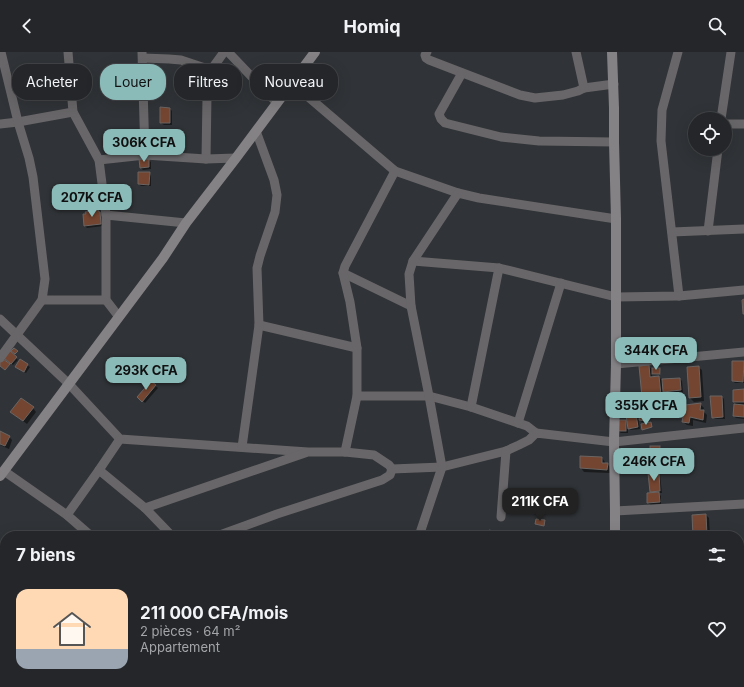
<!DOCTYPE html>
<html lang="fr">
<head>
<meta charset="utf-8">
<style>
	:root { --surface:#242629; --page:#2c2e31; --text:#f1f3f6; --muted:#a3a5a8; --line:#414346; --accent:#8bbbb9 }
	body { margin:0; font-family:Inter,sans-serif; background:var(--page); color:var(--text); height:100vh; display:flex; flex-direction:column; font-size:15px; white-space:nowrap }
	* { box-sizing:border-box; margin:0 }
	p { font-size:13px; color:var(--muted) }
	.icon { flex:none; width:22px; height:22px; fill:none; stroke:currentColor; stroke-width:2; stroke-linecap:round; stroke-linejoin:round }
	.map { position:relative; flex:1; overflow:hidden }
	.side { position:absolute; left:0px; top:479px; width:744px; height:156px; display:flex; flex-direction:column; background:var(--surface); border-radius:16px 16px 0 0; box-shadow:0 4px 16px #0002,0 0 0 1px var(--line) }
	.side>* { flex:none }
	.hud { position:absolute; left:12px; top:12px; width:400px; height:36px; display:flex; gap:8px }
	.buttons { position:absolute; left:688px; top:60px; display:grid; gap:8px }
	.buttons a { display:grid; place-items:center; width:44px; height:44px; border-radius:50%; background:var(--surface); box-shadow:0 4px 16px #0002,0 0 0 1px var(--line); font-size:20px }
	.price { position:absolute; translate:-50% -34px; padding:0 9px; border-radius:8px; background:var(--accent); color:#111; font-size:13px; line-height:26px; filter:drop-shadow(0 1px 2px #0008) }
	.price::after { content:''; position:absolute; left:50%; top:24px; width:12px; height:9px; margin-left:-6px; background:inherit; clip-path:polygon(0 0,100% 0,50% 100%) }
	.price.active { background:#222; color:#fff }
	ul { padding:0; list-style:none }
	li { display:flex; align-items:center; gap:12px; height:100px; padding:0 16px }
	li+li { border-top:1px solid var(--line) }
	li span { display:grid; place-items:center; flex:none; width:112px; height:80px; border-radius:12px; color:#555 }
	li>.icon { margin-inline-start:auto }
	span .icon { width:48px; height:48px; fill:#fffc; stroke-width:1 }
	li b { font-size:17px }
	h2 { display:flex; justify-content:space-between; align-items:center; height:48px; padding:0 16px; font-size:17px }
	.chip { padding:0 14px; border-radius:16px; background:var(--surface); box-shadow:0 4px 16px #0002,0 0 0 1px var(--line); font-size:14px; line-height:36px }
	.chip.active { background:var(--accent); color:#111 }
	header { display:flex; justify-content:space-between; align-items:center; height:52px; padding:0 16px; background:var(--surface); font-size:18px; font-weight:700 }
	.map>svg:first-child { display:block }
	.shadow { fill:#0007 }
	.building { fill:#744531; stroke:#6b6563 }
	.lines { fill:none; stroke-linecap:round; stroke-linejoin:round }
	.street { stroke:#686668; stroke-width:9 }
	.secondary { stroke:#858285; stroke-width:10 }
</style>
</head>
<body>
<header><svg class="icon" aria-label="back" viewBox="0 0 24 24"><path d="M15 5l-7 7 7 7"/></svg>Homiq<svg class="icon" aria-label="search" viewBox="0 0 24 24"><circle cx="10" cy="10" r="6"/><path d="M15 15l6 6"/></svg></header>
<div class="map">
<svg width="744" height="635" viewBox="0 0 744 635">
	<rect width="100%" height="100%" fill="#303337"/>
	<g class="shadow">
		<polygon points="162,56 170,57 172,59 172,73 164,73 161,71"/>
		<polygon points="148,108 151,110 151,117 143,118 141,116"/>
		<polygon points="149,121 151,124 151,134 141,134 139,132"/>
		<polygon points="98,159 102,164 103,174 87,176 85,174"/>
		<polygon points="10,300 18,308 13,313 5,306"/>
		<polygon points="20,309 30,315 26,321 19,317"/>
		<polygon points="744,310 744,331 735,331 733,329"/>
		<polygon points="648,314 652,317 659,317 660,318 661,322 652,323 653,326 659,325 662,328 680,327 682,329 683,340 666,341 664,338 664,347 646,348 643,345"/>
		<polygon points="688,315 698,315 702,318 704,349 694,350 690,346"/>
		<polygon points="151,330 158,336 145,351 139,345"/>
		<polygon points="744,338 744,367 736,366 734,364 738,354 734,350"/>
		<polygon points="722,345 724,347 725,367 715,367 713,365"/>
		<polygon points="635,347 637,349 637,355 635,356 637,358 640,377 631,378 628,375 628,381 621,381 618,379 625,369 628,372 626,356 624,354 622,354 620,352"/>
		<polygon points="700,352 704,356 703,359 707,363 706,371 693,368 693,374 687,373 683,370"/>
		<polygon points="33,356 36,360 27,372 15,363"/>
		<polygon points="647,360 649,362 648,371 642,370 640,368"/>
		<polygon points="0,380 9,385 12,388 9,397 0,393"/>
		<polygon points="660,395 662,397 662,418 653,418 651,416"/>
		<polygon points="602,406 605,410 605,412 607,412 611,416 610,421 584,420 581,416"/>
		<polygon points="636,408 638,410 638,421 626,421 624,419"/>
		<polygon points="658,421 660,423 662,441 658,441 661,444 661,452 651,453 648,451 648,442 654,442 651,439"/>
		<polygon points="538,450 540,452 539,463 523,460 521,458"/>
		<polygon points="706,463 709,466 710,484 695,484"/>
		<polygon points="490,479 510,484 490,484 489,483"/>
		<rect x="739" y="549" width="5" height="10"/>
		<polygon points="739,565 744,565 744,581 742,581 742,582 744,582 744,593 742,592 739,590 740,581 739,581"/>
		<polygon points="657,630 672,630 672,631 658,632"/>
		<polygon points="686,630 722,630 722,634 698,635 694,631 695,634 689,635 686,633"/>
	</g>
	<g class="building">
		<polygon points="160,55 170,56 170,71 160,71"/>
		<polygon points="139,107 149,107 149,115 140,116"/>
		<polygon points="138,120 150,120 149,133 138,132"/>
		<polygon points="98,158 99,160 100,160 101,172 84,174 83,162 86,162 85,160"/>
		<polygon points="744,247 744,262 743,262 742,248"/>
		<polygon points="14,296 18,299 15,302 11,299"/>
		<polygon points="10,299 17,305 11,312 4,306"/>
		<polygon points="3,307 10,312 5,318 0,314 0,310"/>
		<polygon points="20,307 28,312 24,320 15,315"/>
		<polygon points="732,309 744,309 743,330 732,329"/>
		<polygon points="649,313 650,325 659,324 661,343 642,345 639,314"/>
		<polygon points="699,314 701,345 689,346 687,315"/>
		<rect x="652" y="316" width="8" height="6"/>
		<polygon points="680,326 681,338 663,340 662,327"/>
		<polygon points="151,329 156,333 142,350 137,345"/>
		<polygon points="744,337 744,350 733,350 733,338"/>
		<polygon points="710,344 722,344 723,365 712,366"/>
		<polygon points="21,346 34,355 23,369 10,360"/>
		<polygon points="635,346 636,354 623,354 623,352 619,352 619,347"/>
		<polygon points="701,351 700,358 704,358 703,368 690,365 689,371 682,370 685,353"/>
		<polygon points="734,352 744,353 744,365 733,364"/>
		<polygon points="635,355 638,375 628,377 625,356"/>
		<polygon points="641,358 648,359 646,369 639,368"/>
		<rect x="617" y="368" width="9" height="11"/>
		<polygon points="651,370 652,375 642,378 641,372"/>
		<polygon points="0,379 10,384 5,394 0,392"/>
		<rect x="650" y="394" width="10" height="23"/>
		<polygon points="580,404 602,405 602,411 608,411 607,418 580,416"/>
		<polygon points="636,407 637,419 623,419 622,408"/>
		<polygon points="659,420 660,439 650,440 648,421"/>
		<polygon points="659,440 660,450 647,451 647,441"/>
		<polygon points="522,447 539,449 537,461 520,459"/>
		<polygon points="706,462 707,483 693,484 692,463"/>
		<polygon points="536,467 545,468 544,474 535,472"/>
		<polygon points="489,478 514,484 488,483"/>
		<rect x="739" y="548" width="5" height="9"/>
		<polygon points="4,559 5,560 5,575 0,571 0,564"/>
		<rect x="739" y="564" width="5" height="13"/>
		<rect x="739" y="581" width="5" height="10"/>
		<polygon points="685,630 693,630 693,632 685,633"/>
		<polygon points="695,630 719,630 719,631 695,633"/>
	</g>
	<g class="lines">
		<g class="street">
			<polyline points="68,0 73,60 99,108 106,163 106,248 119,265"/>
			<polyline points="142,0 145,103"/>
			<polyline points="228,0 277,51"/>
			<polyline points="427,0 425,3 426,6 429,8 520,43 535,46 563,43 578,39 584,36 614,32"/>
			<polyline points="576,0 584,36"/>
			<polyline points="678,0 662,58 661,89 679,244"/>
			<polyline points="143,6 169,7 181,8 211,18"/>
			<polyline points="462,21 439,62 441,67 445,71 501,85 539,89 614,90"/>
			<polyline points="292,31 395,119 458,141 479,146 616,167"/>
			<polyline points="721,67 731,0"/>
			<polyline points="0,72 18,70 73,60"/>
			<polyline points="725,72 744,72"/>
			<polyline points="206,107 207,44 209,29 211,18 224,0"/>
			<polyline points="99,108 145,103 206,107 236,106"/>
			<polyline points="106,163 186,171"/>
			<polyline points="708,179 718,97"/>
			<polyline points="672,180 744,177"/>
			<polyline points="413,209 499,216 616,245 679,244 744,238"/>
			<polyline points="343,221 411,254"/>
			<polyline points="42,248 106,248"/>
			<polyline points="0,267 69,332 120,387 308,400 345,400 374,403 389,413 392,417 390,423 382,428 277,462 217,484"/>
			<polyline points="259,273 357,296"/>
			<polyline points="0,306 42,248 45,227 33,125 29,106 18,70 1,0"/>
			<polyline points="616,312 744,300"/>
			<polyline points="357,344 429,344 471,355 518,371 527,374 536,381"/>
			<polyline points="471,355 499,216"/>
			<polyline points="518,371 561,231"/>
			<polyline points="120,387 99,418 145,456 172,484"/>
			<polyline points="242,395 259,273 257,216 260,204 275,160 277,143 274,128 256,79"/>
			<polyline points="345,400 357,344 357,296 350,250 343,221 345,214 395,119"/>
			<polyline points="392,417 442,415 506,399 519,393 529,388 536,381 614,390 744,376"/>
			<polyline points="4,419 67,463 91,484"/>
			<polyline points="145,456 305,401"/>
			<polyline points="615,459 744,452"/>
			<polyline points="67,463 99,418"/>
			<polyline points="501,465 506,399"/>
			<polyline points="419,484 442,415 429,344 411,254 409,222 413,209 458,141"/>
			<polyline points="739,527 744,526"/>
			<polyline points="739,602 744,602"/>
			<polyline points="235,630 235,635"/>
			<polyline points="304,630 306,635"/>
			<polyline points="49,635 51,634"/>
			<polyline points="145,635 149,630"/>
			<polyline points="373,635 373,630"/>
			<polyline points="398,635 400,634 410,635"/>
		</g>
		<g class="secondary">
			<polyline points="612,0 614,56 614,90 616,167 616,312 614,390 615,459 615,484"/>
			<polyline points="0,424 163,206 186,171 236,106 315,0"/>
			<polyline points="613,630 613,635"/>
		</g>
	</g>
</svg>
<div class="buttons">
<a><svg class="icon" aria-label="locate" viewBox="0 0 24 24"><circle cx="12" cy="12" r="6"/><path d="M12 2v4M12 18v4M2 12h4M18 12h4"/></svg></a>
</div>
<b class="price" style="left:144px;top:111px">306K CFA</b>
<b class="price" style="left:92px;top:166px">207K CFA</b>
<b class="price" style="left:656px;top:319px">344K CFA</b>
<b class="price" style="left:146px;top:339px">293K CFA</b>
<b class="price" style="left:646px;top:374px">355K CFA</b>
<b class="price" style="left:654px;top:430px">246K CFA</b>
<b class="price active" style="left:540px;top:470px">211K CFA</b>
<div class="hud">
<a class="chip">Acheter</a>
<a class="chip active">Louer</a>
<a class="chip">Filtres</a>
<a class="chip">Nouveau</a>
</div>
<section class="side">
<h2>7 biens<svg class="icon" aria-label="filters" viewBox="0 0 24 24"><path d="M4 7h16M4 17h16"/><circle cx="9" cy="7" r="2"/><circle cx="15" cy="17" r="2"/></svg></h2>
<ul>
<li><span style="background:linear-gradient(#ffd9b3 75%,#9aa5b1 0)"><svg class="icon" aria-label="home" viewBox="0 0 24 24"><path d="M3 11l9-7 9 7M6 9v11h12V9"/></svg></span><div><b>211 000 CFA/mois</b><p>2 pièces · 64 m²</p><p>Appartement</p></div><svg class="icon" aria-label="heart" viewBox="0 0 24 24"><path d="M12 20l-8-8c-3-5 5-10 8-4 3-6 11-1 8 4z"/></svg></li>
</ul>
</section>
</div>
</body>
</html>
